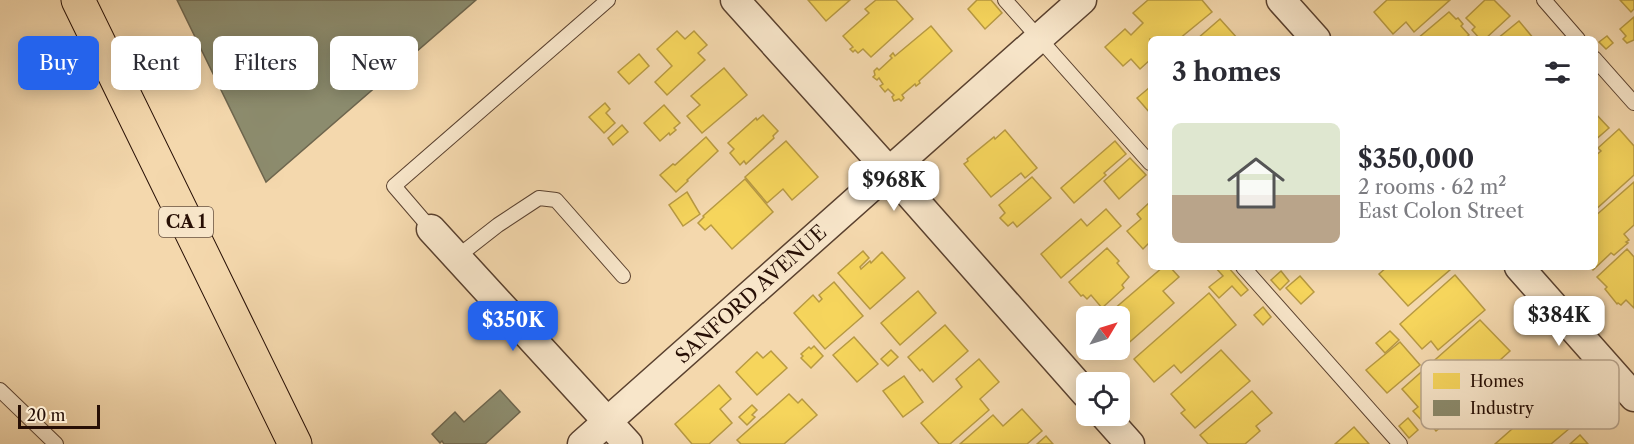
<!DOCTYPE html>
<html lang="en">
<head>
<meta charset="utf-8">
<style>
	:root { --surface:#fff; --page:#f7f7f7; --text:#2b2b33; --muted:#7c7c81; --line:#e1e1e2; --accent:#2563eb }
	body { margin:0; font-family:"Libre Caslon Text",serif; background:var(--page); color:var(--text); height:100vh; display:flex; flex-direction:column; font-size:22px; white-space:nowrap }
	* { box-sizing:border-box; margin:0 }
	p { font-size:20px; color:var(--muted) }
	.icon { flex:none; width:33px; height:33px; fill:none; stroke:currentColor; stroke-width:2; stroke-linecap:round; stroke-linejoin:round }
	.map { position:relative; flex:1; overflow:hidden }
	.side { position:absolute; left:1148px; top:36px; width:450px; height:234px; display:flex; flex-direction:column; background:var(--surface); border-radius:9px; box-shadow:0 3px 15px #0003 }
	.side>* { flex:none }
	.hud { position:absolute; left:18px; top:36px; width:570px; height:54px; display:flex; gap:12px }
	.needle { width:39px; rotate:52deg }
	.fabs { position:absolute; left:1076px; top:306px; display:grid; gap:12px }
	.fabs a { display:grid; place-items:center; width:54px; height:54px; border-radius:9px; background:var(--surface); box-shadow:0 3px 15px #0003; font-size:30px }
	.scale { position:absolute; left:18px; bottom:15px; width:82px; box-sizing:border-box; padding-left:6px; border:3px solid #270f05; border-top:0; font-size:16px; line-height:21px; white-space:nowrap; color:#270f05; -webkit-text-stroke:4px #f8e6ca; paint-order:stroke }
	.price { position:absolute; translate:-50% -51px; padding:0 14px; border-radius:12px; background:#fff; color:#222; font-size:20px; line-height:39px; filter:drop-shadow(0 2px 3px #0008) }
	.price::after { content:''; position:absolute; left:50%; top:36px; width:18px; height:14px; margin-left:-9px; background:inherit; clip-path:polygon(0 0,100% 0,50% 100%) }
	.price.selected { background:var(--accent); color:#fff }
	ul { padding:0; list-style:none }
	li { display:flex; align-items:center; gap:18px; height:150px; padding:0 24px }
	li+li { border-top:2px solid var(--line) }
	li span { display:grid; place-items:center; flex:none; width:168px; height:120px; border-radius:9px; color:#555 }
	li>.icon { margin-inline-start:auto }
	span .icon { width:72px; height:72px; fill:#fffc; stroke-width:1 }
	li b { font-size:26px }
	h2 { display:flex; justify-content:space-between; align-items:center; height:72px; padding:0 24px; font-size:26px }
	.chip { padding:0 21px; border-radius:9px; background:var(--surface); box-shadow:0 3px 15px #0003; font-size:21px; line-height:54px }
	.chip.selected { background:var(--accent); color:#fff }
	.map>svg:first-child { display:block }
	.homes { fill:#f6d55c; stroke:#b89a42; stroke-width:1.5 }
	.industry { fill:#8c8c6e; stroke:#6e664e; stroke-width:1.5 }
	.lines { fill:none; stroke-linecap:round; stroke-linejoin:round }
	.service-casing { stroke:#5a412f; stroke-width:16 }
	.minor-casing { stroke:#5a412f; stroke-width:31 }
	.trunk-casing { stroke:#270f05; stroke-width:35 }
	.service { stroke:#f8e6ca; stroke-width:14 }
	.minor { stroke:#f8e6ca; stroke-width:28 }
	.trunk { stroke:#f4d8ad; stroke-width:33 }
	.labels { text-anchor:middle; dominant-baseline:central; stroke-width:6; stroke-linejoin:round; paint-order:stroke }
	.shield { fill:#f8e6ca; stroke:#665040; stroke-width:1.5 }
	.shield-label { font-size:18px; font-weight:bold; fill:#270f05 }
	.street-label { font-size:20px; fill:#270f05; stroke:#f8e6ca }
	.key { fill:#f8e6ca; stroke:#b9a68f; stroke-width:1.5 }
	.key-label { font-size:16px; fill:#270f05 }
</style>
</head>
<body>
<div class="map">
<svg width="1634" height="444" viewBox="0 0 1634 444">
	<rect width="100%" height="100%" fill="#f4d8ad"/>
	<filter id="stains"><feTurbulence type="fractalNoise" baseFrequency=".00333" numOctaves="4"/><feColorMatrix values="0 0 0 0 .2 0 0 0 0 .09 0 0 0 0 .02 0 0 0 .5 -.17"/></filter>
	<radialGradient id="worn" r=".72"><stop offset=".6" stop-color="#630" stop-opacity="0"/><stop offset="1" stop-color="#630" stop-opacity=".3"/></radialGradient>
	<g class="homes">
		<polygon points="808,0 850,0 826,21"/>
		<polygon points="876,0 896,0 913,19 871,57 863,49 858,53 855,50 853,52 850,49 853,47 843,36 869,13 865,9"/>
		<polygon points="977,0 991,0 1002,13 985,29 968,9"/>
		<polygon points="1148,0 1202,0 1212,12 1179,39 1150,39 1150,60 1140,69 1131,59 1123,66 1105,47 1125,29 1131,35 1143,23 1133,13"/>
		<polygon points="1387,0 1450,0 1414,32 1406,22 1393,34 1374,12"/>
		<polygon points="1485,0 1494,0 1510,16 1485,39 1480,39 1472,30 1475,27 1466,18"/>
		<polygon points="1620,0 1634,0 1634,9 1631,12"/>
		<polygon points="1449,12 1456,19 1458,18 1463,24 1461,26 1469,35 1464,39 1417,39"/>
		<polygon points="1634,17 1634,40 1627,43 1623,39 1626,36 1620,29"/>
		<polygon points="1220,19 1238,39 1197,39"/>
		<polygon points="1519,21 1534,39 1497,39"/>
		<polygon points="931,26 952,51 919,81 920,83 916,86 915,84 902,95 904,98 901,101 899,99 894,101 892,97 894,95 888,89 885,92 880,86 883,84 879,78 877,80 873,77 875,75 874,71 877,68 879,70 892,58 890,56 893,53 895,56"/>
		<polygon points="677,31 685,39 694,31 707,45 698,53 705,60 667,95 655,82 672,66 657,49"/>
		<polygon points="1607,36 1613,43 1606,49 1599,42"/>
		<polygon points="639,54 649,66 629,84 618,72"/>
		<polygon points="724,68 747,95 702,133 687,116 700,105 691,96"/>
		<polygon points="1150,87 1150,113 1137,98"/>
		<polygon points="605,103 610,109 606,113 615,123 604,133 589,117"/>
		<polygon points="664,105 680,123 674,128 676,130 670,135 669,133 660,141 644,123"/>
		<polygon points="1594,112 1609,128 1594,141"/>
		<polygon points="763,115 778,131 773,136 774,138 746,164 744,161 740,165 730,153 734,149 728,143 756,118 757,120"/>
		<polygon points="622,125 628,132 613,145 608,138"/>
		<polygon points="1619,129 1634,146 1634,175 1594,211 1594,157 1601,151 1598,148"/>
		<polygon points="1005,130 1037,168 1025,178 1021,173 991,197 964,164 968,161 967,159 994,137 995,139"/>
		<polygon points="706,137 718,151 687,180 688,181 676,192 660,175 673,164 675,165"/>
		<polygon points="786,141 818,177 792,200 783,189 767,203 745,177"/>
		<polygon points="1115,141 1126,154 1104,173 1106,175 1074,203 1061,188"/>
		<polygon points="1130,158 1146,175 1119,199 1104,181"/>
		<polygon points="1032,177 1051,198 1017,227 1013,222 1008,226 1000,218 1005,213 999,205"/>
		<polygon points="745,179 773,212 732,249 711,225 705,230 698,223 704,217 703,216"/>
		<polygon points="1634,182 1634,225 1624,234 1629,240 1626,242 1628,243 1614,255 1611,253 1593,270 1590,267 1594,267 1594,217"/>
		<polygon points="687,192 700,214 683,226 669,205"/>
		<polygon points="1150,202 1150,242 1143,249 1127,231 1141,219 1137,214"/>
		<polygon points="1106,209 1121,226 1061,278 1041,254 1081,219 1087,226"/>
		<polygon points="1107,248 1119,261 1117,263 1129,277 1122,285 1124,288 1102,308 1091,295 1087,299 1083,295 1081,296 1069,282"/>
		<polygon points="1627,249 1634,257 1634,308 1626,300 1621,305 1618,303 1617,304 1605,289 1607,287 1597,277"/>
		<polygon points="863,251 869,258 860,267 861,269 870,261 871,263 882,252 905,278 870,309 838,273"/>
		<polygon points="1163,267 1170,267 1179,277 1163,291 1174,303 1124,347 1119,342 1119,316 1106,316"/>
		<polygon points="1215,267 1228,267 1248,290 1241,296 1232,286 1219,298 1209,287 1223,276"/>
		<polygon points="1387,267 1450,267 1451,269 1408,306 1379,274"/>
		<polygon points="1281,271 1289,281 1280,290 1271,280"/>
		<polygon points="1455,275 1485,310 1438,350 1431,341 1422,349 1400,324"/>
		<polygon points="1300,276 1314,292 1301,304 1286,288"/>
		<polygon points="834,282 863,316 825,349 794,313 813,295 819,302 822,299 819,295"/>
		<polygon points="918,291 936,313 900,345 881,323"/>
		<polygon points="1209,293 1236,325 1181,373 1174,365 1154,382 1134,359"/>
		<polygon points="1263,307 1271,317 1263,325 1254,315"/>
		<polygon points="1480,320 1510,351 1499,361 1508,370 1477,398 1468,388 1439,414 1446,423 1436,431 1429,422 1426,425 1413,411 1418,407 1402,389"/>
		<polygon points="945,325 968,351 933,382 922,369 920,371 908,357"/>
		<polygon points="1390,331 1399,340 1385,353 1376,343"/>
		<polygon points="854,337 878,364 857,382 833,355"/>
		<polygon points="1400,342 1420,365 1387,393 1366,370"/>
		<polygon points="814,346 823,356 811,368 801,358 803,356 801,354 809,347 811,349"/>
		<polygon points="891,350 898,357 888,366 881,359"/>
		<polygon points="1221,350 1250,381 1195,428 1181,413 1185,410 1171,394"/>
		<polygon points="771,351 787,368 757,395 736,372 757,352 763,358"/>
		<polygon points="979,359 999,382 980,399 989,410 950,444 939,444 921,423 962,387 956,379"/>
		<polygon points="1517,368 1570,428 1551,444 1495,444 1512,429 1484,397"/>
		<polygon points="904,376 923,402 903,417 883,391"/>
		<polygon points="719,385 731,399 720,409 732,423 709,444 692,444 675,424"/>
		<polygon points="1252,391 1272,413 1256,426 1260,431 1245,444 1208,444 1200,435"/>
		<polygon points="789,394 798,403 802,399 817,415 784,444 741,444 737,440"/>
		<polygon points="752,405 757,410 752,415 755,417 747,425 739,417"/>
		<polygon points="1022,409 1042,431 1027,444 960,444 993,415 1003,426"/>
		<polygon points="1408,418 1418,430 1409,438 1399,426"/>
		<polygon points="1354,427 1369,444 1335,444"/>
		<polygon points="1580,435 1588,444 1570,444"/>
		<polygon points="1046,436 1053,444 1037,444"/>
	</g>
	<g class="industry">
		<polygon points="177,0 476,0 266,182"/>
		<polygon points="500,390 520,412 485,444 444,444 442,441 440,443 432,434 455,412 464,422"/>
	</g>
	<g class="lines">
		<g class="service-casing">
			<g id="service">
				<polyline points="1005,0 1150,163"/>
				<polyline points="1544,0 1578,39"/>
				<polyline points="1594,58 1634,103"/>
				<polyline points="431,229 394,186 608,0"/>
				<polyline points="457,257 498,225 539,198 556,200 623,276"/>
				<polyline points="1243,267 1400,444"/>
				<polyline points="0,390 56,444"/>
			</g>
		</g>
		<g class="minor-casing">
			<g id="minor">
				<polyline points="735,0 889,171 1086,394"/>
				<polyline points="1281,0 1316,39"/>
				<polyline points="431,229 628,444"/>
				<polyline points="1519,267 1634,397"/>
				<polyline points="1105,416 1130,444"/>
				<polyline points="582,444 1082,0"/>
			</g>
		</g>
		<g class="trunk-casing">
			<polyline id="trunk" points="78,0 295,444"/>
		</g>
		<use href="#service" class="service"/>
		<use href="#minor" class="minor"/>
		<use href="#trunk" class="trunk"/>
	</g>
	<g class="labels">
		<rect class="shield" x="159" y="207" width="54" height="30" rx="4.5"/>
		<g class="shield-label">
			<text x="186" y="222">CA 1</text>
		</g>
		<g class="street-label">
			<text transform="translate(751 294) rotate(-42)">SANFORD AVENUE</text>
		</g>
	</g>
	<rect x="1421" y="360" width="198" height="69" rx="9" class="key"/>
	<rect x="1433" y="373" width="27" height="16" fill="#f6d55c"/>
	<rect x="1433" y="400" width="27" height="16" fill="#8c8c6e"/>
	<g class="key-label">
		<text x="1470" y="387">Homes</text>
		<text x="1470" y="414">Industry</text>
	</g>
	<rect width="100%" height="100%" filter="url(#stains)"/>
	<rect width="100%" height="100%" fill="url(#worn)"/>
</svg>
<div class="fabs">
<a><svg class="needle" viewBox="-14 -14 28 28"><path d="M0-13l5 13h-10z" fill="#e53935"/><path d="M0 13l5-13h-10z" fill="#7c7c81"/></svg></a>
<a><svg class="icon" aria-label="locate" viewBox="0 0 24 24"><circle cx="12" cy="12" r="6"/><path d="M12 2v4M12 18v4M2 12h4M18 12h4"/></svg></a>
</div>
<div class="scale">20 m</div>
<b class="price" style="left:894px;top:212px">$968K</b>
<b class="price" style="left:1559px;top:347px">$384K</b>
<b class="price selected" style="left:513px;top:352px">$350K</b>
<div class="hud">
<a class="chip selected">Buy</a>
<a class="chip">Rent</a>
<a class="chip">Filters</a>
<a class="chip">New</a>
</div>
<section class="side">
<h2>3 homes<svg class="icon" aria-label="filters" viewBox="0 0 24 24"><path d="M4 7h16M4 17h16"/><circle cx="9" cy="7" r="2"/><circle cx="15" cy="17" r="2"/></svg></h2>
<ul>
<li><span style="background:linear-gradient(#dfe7d0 60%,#b9a48a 0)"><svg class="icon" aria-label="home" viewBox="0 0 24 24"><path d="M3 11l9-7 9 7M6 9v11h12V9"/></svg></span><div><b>$350,000</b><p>2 rooms · 62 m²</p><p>East Colon Street</p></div></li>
</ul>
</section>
</div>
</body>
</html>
